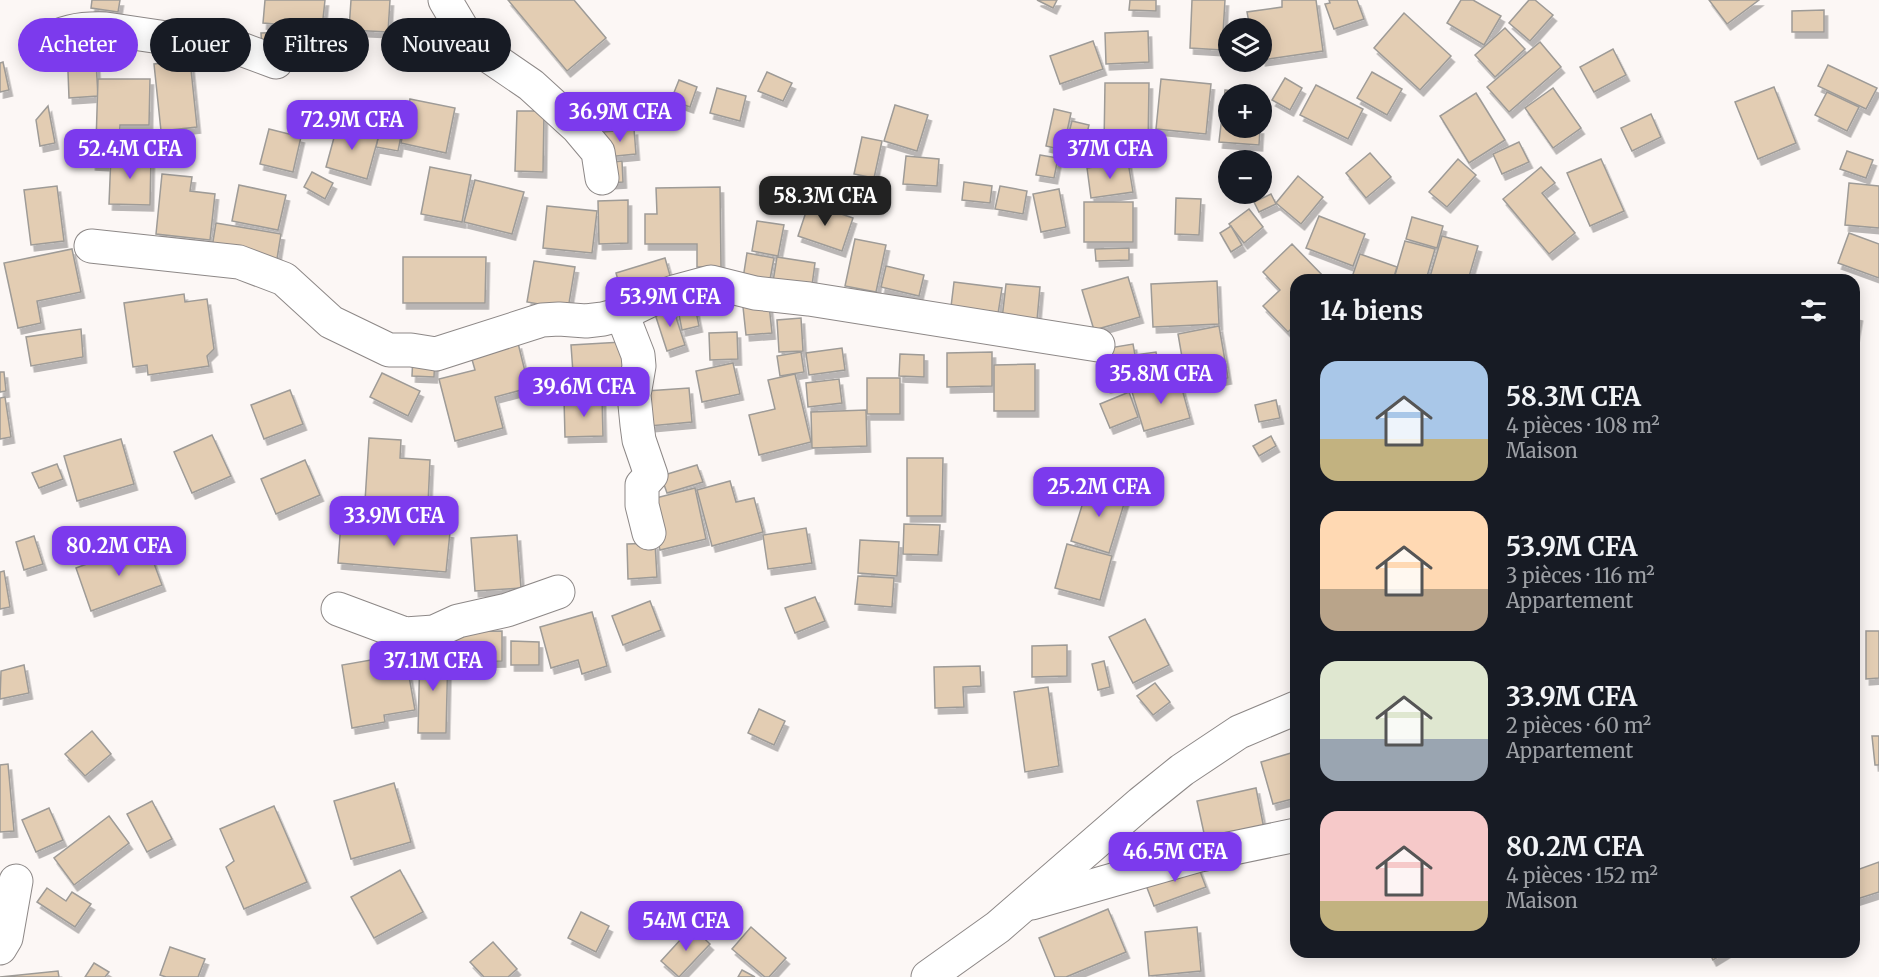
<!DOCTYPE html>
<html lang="fr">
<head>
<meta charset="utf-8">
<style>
	:root { --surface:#171b24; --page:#242831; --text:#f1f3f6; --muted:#9ea1a6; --accent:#7c3aed }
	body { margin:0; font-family:Merriweather,serif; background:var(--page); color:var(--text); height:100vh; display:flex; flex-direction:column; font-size:22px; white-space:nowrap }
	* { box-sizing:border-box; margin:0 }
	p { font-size:20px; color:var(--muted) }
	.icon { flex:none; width:33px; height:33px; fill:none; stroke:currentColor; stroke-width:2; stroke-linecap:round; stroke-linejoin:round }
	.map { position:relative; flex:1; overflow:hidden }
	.drawer { position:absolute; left:1290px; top:274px; width:570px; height:684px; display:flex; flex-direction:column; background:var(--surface); border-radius:18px; box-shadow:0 3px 15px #0003 }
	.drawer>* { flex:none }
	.guide { position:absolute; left:18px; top:18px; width:570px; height:54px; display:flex; gap:12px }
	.fabs { position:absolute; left:1218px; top:18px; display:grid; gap:12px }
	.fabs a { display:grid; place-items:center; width:54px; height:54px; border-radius:50%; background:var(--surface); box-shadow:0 3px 15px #0003; font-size:30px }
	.price { position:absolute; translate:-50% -51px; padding:0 14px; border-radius:12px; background:var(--accent); color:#fff; font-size:20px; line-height:39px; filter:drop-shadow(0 2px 3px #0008) }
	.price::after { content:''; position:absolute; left:50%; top:36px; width:18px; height:14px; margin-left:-9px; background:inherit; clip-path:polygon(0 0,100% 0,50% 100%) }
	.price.on { background:#222; color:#fff }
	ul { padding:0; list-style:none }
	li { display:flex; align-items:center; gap:18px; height:150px; padding:0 30px }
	li span { display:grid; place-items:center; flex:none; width:168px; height:120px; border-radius:18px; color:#555 }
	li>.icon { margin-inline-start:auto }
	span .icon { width:72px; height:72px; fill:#fffc; stroke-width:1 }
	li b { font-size:26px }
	h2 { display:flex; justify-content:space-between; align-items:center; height:72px; padding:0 30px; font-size:26px }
	.pill { padding:0 21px; border-radius:27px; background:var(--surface); box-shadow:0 3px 15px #0003; font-size:21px; line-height:54px }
	.pill.on { background:var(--accent); color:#fff }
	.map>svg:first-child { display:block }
	.building { fill:#e3cdb3; stroke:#9e9b97; stroke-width:1.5; filter:url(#shadow) }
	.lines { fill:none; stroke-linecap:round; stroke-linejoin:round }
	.minor-casing { stroke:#8d8887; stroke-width:35 }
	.minor { stroke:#fff; stroke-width:33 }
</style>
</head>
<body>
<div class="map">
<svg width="1879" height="977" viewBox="0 0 1879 977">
	<defs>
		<filter id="shadow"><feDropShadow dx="3.5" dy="6" stdDeviation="0" flood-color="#0004"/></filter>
	</defs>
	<rect width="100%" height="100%" fill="#fcf7f5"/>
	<g class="building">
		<polygon points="92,0 120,0 118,12 91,8"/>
		<polygon points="265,0 325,0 322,28 263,23"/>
		<polygon points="351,0 390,0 388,32 349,30"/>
		<polygon points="508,0 574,0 606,38 567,71"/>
		<polygon points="1037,0 1057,0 1053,8"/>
		<polygon points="1130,0 1156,0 1156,11 1129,10"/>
		<polygon points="1192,0 1225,0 1222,50 1190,48"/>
		<polygon points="1282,0 1316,0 1323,51 1262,60 1262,28 1250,28 1247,12 1282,7"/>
		<polygon points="1329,0 1357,0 1364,19 1334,29 1325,4 1330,3"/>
		<polygon points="1461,0 1473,0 1501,16 1484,45 1447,23"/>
		<polygon points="1529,0 1535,0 1553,15 1530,41 1509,23"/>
		<polygon points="1709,0 1759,0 1727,24"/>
		<polygon points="1824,10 1824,32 1792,32 1792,11"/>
		<polygon points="1404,13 1451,56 1420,90 1374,48"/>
		<polygon points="1505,28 1525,49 1495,77 1475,55"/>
		<polygon points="1148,31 1149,62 1106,64 1105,33"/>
		<polygon points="298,32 298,49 262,50 261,33"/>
		<polygon points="1093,41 1103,69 1060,84 1050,56"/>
		<polygon points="1540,42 1561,67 1509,112 1487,87"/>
		<polygon points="95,44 98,96 69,98 67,46"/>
		<polygon points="1613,49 1626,75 1594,92 1580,67"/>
		<polygon points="190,60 197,127 161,131 154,64"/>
		<polygon points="3,62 9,90 0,92 0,63"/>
		<polygon points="1828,65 1877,88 1866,109 1818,86"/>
		<polygon points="767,72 792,83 783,101 758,91"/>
		<polygon points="1372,72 1402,89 1387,115 1357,98"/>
		<polygon points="1285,78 1302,88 1290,110 1272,100"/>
		<polygon points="98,79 150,79 149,125 120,125 119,143 96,143"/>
		<polygon points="1161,79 1211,84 1206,134 1156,129"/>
		<polygon points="679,80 697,87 690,107 671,100"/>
		<polygon points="1105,83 1149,83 1148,146 1104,145"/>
		<polygon points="1316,85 1363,109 1348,139 1300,115"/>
		<polygon points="1774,87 1796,143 1758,159 1735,102"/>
		<polygon points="717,88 746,96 740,121 710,113"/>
		<polygon points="1553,88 1581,128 1553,148 1525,108"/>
		<polygon points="1225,90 1264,94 1262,117 1262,94 1228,94 1228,128 1260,128 1259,145 1219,142"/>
		<polygon points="1827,92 1859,107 1847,131 1815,115"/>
		<polygon points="1476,93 1505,140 1469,163 1440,116"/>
		<polygon points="410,99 455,108 446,153 401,143"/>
		<polygon points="895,105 928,115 917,151 884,141"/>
		<polygon points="48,106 55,143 40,146 36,120"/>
		<polygon points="384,108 406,112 398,151 376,147"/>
		<polygon points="1054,109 1071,113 1063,150 1046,146"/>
		<polygon points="517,111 544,111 543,172 515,171"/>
		<polygon points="1651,114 1661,137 1632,151 1621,128"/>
		<polygon points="1072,121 1089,125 1080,160 1063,156"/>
		<polygon points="338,123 379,135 367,179 326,167"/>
		<polygon points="269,129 301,137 293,172 260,164"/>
		<polygon points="634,129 636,154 606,157 604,132"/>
		<polygon points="862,137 882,141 874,178 854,174"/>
		<polygon points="1519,142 1529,162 1502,174 1493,154"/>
		<polygon points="92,146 109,146 109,165 92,164"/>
		<polygon points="1847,151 1873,160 1866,178 1840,169"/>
		<polygon points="1370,153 1391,177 1366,198 1346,173"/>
		<polygon points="111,155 151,156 150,205 109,204"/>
		<polygon points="1040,155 1058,158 1054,178 1036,175"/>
		<polygon points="906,156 939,159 937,186 903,184"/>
		<polygon points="1458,159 1476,175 1447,207 1429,192"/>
		<polygon points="1601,159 1624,211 1590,226 1567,173"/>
		<polygon points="622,161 623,182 608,183 606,163"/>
		<polygon points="1128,162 1133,192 1091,198 1087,168"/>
		<polygon points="430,167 471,175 462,222 421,214"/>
		<polygon points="1541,167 1555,183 1542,193 1575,233 1549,254 1503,199"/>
		<polygon points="312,172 333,183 325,199 304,187"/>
		<polygon points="162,174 192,177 190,191 215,194 210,240 156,234"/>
		<polygon points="1298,176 1323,197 1301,224 1276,203"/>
		<polygon points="475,180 524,192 512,234 464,222"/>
		<polygon points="964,182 992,186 990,203 962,200"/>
		<polygon points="1849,183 1879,186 1879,228 1845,225"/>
		<polygon points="239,185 286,195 278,230 232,221"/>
		<polygon points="57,186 64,241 31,245 24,190"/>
		<polygon points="1000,186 1027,191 1023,214 995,209"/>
		<polygon points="720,187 721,267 697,267 697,244 645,244 645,214 657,214 656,188"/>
		<polygon points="1059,189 1066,227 1041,232 1033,194"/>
		<polygon points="1271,194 1276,204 1259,212 1254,202"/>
		<polygon points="1176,198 1201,199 1199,235 1175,234"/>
		<polygon points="628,200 628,243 599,244 598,201"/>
		<rect x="1084" y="202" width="49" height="40"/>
		<polygon points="809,203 853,218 842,251 798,236"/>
		<polygon points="547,206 597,211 592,253 543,248"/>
		<polygon points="1249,209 1263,227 1244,243 1229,224"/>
		<polygon points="1319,216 1365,234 1353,266 1306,248"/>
		<polygon points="1412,217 1443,226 1437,248 1406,239"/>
		<polygon points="757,221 784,225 778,256 752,251"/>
		<polygon points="216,223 281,234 276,265 211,254"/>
		<polygon points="1231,226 1242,245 1231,252 1220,233"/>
		<polygon points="1849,233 1879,244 1879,278 1838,263"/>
		<polygon points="1442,236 1478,246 1468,280 1429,280"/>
		<polygon points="855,239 886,245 876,292 845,286"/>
		<polygon points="1405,241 1435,249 1426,280 1415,280 1395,275"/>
		<polygon points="1292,244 1327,280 1296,280 1296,324 1288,332 1263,306 1280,290 1263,272"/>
		<polygon points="1129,248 1129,260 1096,261 1095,249"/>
		<polygon points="72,249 81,292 37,301 41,323 18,328 4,263"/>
		<polygon points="747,253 774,258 768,290 742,285"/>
		<polygon points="1360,254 1397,267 1393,280 1351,280"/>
		<polygon points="403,257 486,257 485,303 403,303"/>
		<polygon points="777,257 815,263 811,293 772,288"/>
		<polygon points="665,258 671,279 624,302 616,273"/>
		<polygon points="534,261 575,267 568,309 527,302"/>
		<polygon points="886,266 924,275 919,296 881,287"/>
		<polygon points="1128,277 1140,317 1094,330 1082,290"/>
		<polygon points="1217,281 1219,324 1153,327 1151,284"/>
		<polygon points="954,282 1002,288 997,320 950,315"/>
		<polygon points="1006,284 1040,287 1036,331 1001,328"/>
		<polygon points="184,294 185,302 207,299 214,349 207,356 209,366 148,375 147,365 133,367 124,303"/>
		<polygon points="694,302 699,326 682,330 677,305"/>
		<polygon points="672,305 685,345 667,351 654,311"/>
		<polygon points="769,305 772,333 746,335 743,307"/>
		<polygon points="1854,314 1859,315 1854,344"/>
		<polygon points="801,318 803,351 779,352 777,320"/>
		<polygon points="1219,326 1228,378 1187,386 1178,334"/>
		<polygon points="81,329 83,357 31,366 26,337"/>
		<polygon points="737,332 738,359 710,360 709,333"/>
		<polygon points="622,342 625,383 574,387 571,345"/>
		<polygon points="518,343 529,388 495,397 503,428 455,441 439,379 475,370 471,356"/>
		<polygon points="1133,344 1135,355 1156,352 1161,378 1107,387 1103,367 1112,365 1109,348"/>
		<polygon points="842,348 845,370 809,375 806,353"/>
		<polygon points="801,352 804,372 780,376 777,356"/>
		<polygon points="992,352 992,386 947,387 947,353"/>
		<polygon points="900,354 924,355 924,377 899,376"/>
		<polygon points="413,355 435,356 434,377 412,376"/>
		<polygon points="733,363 740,394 702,402 696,371"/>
		<polygon points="1035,364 1035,411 994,411 994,365"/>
		<polygon points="0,372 4,372 6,391 0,392"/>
		<polygon points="382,373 420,391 408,416 370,397"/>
		<polygon points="795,374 811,442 759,455 749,415 775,409 768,380"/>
		<rect x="867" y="378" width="33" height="36"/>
		<polygon points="1179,378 1190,418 1144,431 1132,392"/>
		<polygon points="839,379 842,403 808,407 806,383"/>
		<polygon points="689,388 692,422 649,426 646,391"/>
		<polygon points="290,390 303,424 264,439 251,405"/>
		<polygon points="1129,392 1138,417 1110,428 1100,404"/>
		<polygon points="5,397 11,437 0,439 0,398"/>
		<polygon points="602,398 603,436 565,437 564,399"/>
		<polygon points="1276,400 1280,418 1259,422 1255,405"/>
		<polygon points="866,410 867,446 812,448 811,412"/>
		<polygon points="212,435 231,476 192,493 174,452"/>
		<polygon points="1271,436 1276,446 1259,456 1253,446"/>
		<polygon points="369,438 401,440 400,458 430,460 428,504 365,501"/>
		<polygon points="121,439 134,484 77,501 64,456"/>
		<polygon points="907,458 943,458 942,516 907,516"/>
		<polygon points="305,460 320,495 276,514 261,479"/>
		<polygon points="57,464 63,479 39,488 32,473"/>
		<polygon points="697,465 703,482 667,493 661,476"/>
		<polygon points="730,481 736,502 754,498 763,532 712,546 697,490"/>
		<polygon points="1089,483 1127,494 1109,553 1071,541"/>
		<polygon points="695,488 706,539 660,550 648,500"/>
		<polygon points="341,522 450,532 446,572 338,563"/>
		<polygon points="904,524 940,525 938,555 903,554"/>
		<polygon points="806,528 812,563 768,569 763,535"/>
		<polygon points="517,535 521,588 475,591 471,538"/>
		<polygon points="34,536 43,564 24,570 16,542"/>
		<polygon points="860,540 899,542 897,576 858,573"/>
		<polygon points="146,542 162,585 91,611 76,568"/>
		<polygon points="655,543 657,577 628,579 627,544"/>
		<polygon points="1067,544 1112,556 1100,600 1055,588"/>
		<polygon points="4,571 10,607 0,609 0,572"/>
		<polygon points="858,576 894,578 892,607 855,604"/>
		<polygon points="815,597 825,621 795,633 785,608"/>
		<polygon points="650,601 661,630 623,645 612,616"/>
		<polygon points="592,612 607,666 582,674 578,660 551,668 540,627"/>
		<polygon points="1145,619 1169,665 1133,683 1109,637"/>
		<polygon points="502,631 502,661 454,662 453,632"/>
		<polygon points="1866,631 1879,631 1879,678 1866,679"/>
		<polygon points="511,641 539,642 539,665 511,665"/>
		<polygon points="1067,645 1067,676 1032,677 1032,646"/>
		<polygon points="420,650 448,650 446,733 418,733"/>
		<polygon points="405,654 415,710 384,715 385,722 352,728 342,665"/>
		<polygon points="1104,661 1110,687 1098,690 1092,664"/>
		<polygon points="24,665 29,693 0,699 1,671"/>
		<polygon points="980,666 981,686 963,687 964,707 935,708 934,667"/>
		<polygon points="1155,683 1170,702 1153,715 1137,696"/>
		<polygon points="1048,687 1059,766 1025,772 1014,692"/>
		<polygon points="759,709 785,721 774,745 748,733"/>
		<polygon points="92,731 111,754 85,776 65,754"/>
		<polygon points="1872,736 1879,736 1879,765 1875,765"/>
		<polygon points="1291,753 1296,769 1296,798 1273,804 1261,762"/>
		<polygon points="8,764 14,831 0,832 0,765"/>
		<polygon points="394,783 411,842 351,859 334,801"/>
		<polygon points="1256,788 1265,834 1207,847 1197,801"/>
		<polygon points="152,801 172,839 147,852 127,814"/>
		<polygon points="274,806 307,882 244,909 226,867 234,861 220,829"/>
		<polygon points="49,808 63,840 36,852 22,820"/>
		<polygon points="109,816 129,843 74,885 54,858"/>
		<polygon points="1196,861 1206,887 1154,906 1144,880"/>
		<polygon points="1879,862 1879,892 1854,900 1854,871"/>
		<polygon points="400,870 423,912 374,938 351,897"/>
		<polygon points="47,888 66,901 72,892 91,904 75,927 37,902"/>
		<polygon points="1108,909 1126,952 1066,977 1055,977 1039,938"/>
		<polygon points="581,912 609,926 596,952 568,938"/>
		<polygon points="692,927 710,944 679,977 661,961"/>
		<polygon points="751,927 786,958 769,977 765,977 732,949"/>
		<polygon points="1197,927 1201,971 1149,976 1145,932"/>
		<polygon points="493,942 517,969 508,977 484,977 470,962"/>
		<polygon points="170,947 205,959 198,977 166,977 160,975"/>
		<polygon points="1709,952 1726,952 1713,960"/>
		<polygon points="94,963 109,972 105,977 85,977"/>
		<polygon points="742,970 755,977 738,977"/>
		<polygon points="58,971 59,977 0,977"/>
	</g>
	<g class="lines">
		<g class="minor-casing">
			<g id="minor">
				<polyline points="445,0 471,44 531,85 577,127 598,152 602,178"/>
				<path d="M37,45C62,32 78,28 106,29L241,49L276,62"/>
				<polyline points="91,246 239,262 284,279 331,322 389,350 411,350 436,354 542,320 559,319 586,321 603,319 622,314 653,299 674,292 711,282 755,293 809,299 1098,345"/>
				<polyline points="622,314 638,355 639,366 634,395 637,425 639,440 651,475 642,485 642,505 649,533"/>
				<polyline points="338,609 405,634 434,632 458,621 507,610 558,592"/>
				<polyline points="1032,903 1200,855 1296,835"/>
				<polyline points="0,948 6,938 16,881"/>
				<polyline points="928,977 998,927 1141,803 1182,770 1239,732 1296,708"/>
			</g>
		</g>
		<use href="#minor" class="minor"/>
	</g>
</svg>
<div class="fabs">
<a><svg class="icon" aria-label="layers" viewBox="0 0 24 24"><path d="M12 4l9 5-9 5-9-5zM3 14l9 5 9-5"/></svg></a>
<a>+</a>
<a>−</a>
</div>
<b class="price" style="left:620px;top:143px">36.9M CFA</b>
<b class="price" style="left:352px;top:151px">72.9M CFA</b>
<b class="price" style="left:130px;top:180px">52.4M CFA</b>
<b class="price" style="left:1110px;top:180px">37M CFA</b>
<b class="price on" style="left:825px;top:227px">58.3M CFA</b>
<b class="price" style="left:670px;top:328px">53.9M CFA</b>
<b class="price" style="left:1161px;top:405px">35.8M CFA</b>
<b class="price" style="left:584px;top:418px">39.6M CFA</b>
<b class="price" style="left:1099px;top:518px">25.2M CFA</b>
<b class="price" style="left:394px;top:547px">33.9M CFA</b>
<b class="price" style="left:119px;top:577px">80.2M CFA</b>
<b class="price" style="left:433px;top:692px">37.1M CFA</b>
<b class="price" style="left:1175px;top:883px">46.5M CFA</b>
<b class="price" style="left:686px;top:952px">54M CFA</b>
<div class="guide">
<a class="pill on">Acheter</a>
<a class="pill">Louer</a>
<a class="pill">Filtres</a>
<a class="pill">Nouveau</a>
</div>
<section class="drawer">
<h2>14 biens<svg class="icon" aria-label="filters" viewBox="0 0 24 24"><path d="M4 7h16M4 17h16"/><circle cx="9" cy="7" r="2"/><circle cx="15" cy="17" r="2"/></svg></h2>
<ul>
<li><span style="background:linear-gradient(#a9c7e8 65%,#c2b280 0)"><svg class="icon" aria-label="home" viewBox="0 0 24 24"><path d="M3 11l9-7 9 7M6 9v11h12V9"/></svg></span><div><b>58.3M CFA</b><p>4 pièces · 108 m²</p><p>Maison</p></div></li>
<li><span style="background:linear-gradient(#ffd9b3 65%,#b9a48a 0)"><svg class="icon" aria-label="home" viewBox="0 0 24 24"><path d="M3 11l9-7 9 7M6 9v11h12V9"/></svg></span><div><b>53.9M CFA</b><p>3 pièces · 116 m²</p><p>Appartement</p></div></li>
<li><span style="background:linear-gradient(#dfe7d0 65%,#9aa5b1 0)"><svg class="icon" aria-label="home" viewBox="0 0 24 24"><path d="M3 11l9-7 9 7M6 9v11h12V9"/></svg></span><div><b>33.9M CFA</b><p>2 pièces · 60 m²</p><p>Appartement</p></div></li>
<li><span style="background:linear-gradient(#f6c9c9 75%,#c2b280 0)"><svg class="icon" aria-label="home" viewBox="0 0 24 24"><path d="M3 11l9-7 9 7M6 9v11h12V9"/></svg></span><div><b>80.2M CFA</b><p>4 pièces · 152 m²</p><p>Maison</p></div></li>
</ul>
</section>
</div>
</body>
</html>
